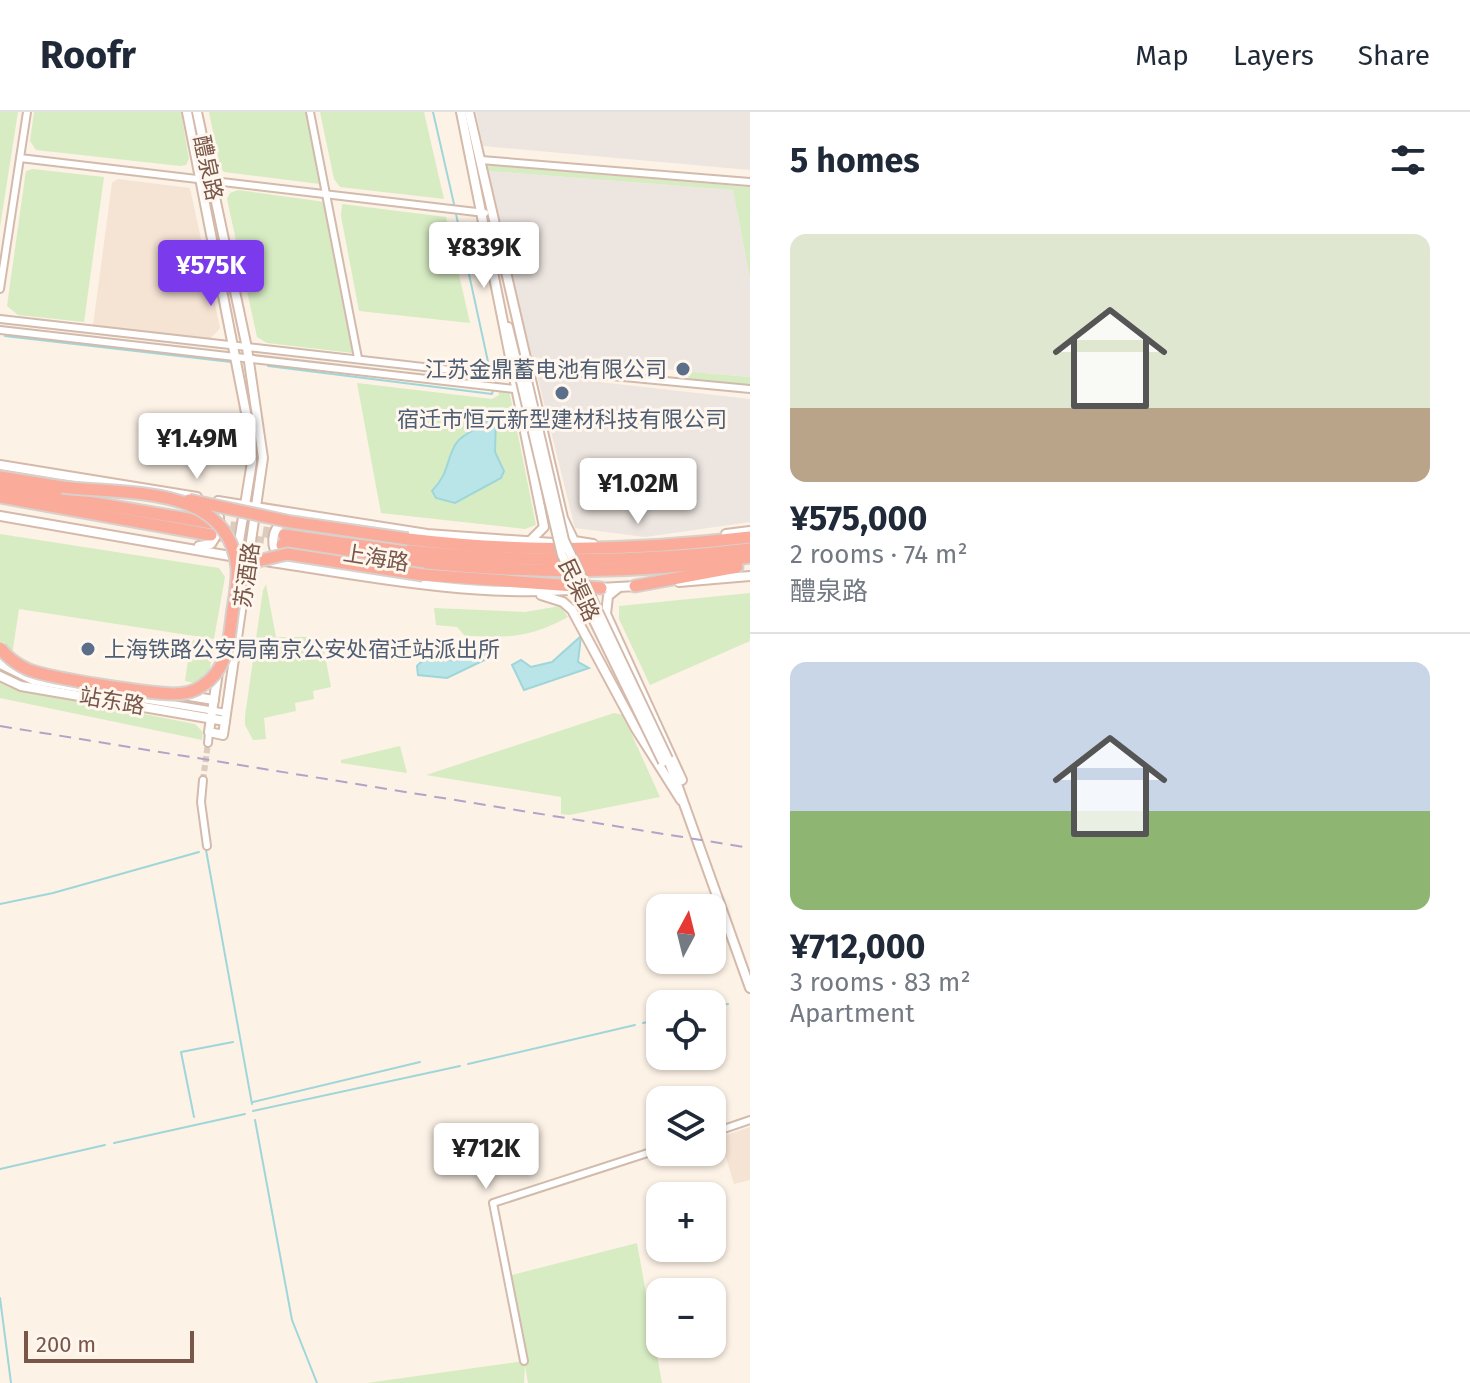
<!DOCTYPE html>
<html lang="en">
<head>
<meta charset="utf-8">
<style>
	:root { --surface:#fff; --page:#f6f6f7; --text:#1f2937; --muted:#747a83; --line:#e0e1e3; --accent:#7c3aed }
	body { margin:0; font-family:"Fira Sans","Noto Sans SC",sans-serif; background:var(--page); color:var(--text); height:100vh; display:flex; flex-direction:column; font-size:30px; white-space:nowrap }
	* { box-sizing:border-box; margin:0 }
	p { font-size:26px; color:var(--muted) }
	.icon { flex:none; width:44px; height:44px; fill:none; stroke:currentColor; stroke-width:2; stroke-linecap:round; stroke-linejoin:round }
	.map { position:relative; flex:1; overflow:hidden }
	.sheet { display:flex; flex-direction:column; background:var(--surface); width:720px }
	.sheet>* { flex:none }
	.needle { width:52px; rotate:7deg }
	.fabs { position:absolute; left:646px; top:782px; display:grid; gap:16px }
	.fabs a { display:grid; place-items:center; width:80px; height:80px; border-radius:16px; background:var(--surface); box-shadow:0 2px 6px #0004; font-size:40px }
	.scale { position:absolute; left:24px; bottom:20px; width:170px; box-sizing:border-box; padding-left:8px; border:4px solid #785649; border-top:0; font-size:22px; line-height:28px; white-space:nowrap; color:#785649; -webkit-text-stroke:6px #fff6ed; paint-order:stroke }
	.price { position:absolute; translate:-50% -68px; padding:0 18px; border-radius:8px; background:#fff; color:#222; font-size:26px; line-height:52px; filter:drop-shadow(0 2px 4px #0008) }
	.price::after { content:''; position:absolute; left:50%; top:48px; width:24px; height:18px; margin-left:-12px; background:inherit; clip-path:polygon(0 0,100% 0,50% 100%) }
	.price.current { background:var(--accent); color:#fff }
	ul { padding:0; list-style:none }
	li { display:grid; align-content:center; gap:16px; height:424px; padding:0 40px }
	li+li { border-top:2px solid var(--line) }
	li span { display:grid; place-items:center; height:248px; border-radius:16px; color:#555 }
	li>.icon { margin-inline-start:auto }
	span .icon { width:144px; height:144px; fill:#fffc; stroke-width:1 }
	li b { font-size:34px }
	h2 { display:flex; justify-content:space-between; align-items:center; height:96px; padding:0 40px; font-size:34px }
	header { display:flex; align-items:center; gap:48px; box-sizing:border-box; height:112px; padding:0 40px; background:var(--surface); border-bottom:2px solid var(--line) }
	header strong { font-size:38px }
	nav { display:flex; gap:44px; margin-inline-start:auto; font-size:28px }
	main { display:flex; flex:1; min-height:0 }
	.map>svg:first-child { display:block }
	.residential { fill:#f5e3d4 }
	.industrial { fill:#ede5e0 }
	.green { fill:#d7ecc3 }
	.water { fill:#b9e5e8; stroke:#9fd6da; stroke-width:2 }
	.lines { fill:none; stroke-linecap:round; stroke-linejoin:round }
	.stream { stroke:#9fd6da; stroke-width:2 }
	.street-tunnel { stroke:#dccbbf; stroke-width:6; stroke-dasharray:6 3; stroke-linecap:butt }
	.highway-tunnel { stroke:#dccbbf; stroke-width:11; stroke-dasharray:11 5.5; stroke-linecap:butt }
	.street-casing { stroke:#d2bbad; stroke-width:10 }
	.secondary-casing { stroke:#d5baab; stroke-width:12 }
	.highway-casing { stroke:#d9d0cc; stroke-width:15 }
	.street { stroke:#fff; stroke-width:6 }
	.secondary { stroke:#fff; stroke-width:8 }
	.highway { stroke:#faab9a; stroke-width:11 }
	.rail { stroke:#b4a3c8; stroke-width:2; stroke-dasharray:12 8; stroke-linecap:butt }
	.secondary-bridge-casing { stroke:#d5baab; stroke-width:12; stroke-linecap:butt }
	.highway-bridge-casing { stroke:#d9d0cc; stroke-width:15; stroke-linecap:butt }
	.secondary-bridge { stroke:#fff; stroke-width:8 }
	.highway-bridge { stroke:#faab9a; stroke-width:11 }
	.service-dot { fill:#5c6f8a; stroke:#fff6ed; stroke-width:3 }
	.labels { text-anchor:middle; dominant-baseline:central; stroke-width:6; stroke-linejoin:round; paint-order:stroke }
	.street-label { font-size:22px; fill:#785649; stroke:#fff6ed }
	.service-label { font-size:22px; fill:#4e5e75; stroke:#fff6ed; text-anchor:end }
</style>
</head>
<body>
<header>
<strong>Roofr</strong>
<nav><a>Map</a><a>Layers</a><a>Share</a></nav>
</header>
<main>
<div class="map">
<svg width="750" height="1271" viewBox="0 0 750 1271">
	<rect width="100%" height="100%" fill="#fdf2e6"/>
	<g class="residential">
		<polygon points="118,67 190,76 220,216 210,227 93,214 112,71"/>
		<polygon points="750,1015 750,1068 734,1072 720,1025"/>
	</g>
	<g class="industrial">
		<polygon points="476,0 750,0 750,58 483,34"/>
		<polygon points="488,59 733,78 750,167 750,265 530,245"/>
		<polygon points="537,263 750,287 750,410 645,425 575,416"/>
	</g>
	<g class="green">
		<polygon points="0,0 18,0 0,115"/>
		<polygon points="34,0 181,0 189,47 186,53 180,54 36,38 30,29"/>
		<polygon points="209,0 307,0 320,72 224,60 220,55"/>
		<polygon points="320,0 424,0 444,87 340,75 334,67"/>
		<polygon points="486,53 750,75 750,167 733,78 488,59"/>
		<polygon points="33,57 104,65 84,210 18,203 7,194 25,65 26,59"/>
		<polygon points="238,78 325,90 353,241 267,231 257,225 227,87 230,81"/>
		<polygon points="342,92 446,105 470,211 359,199 341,104"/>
		<polygon points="682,259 750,265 750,273 690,267"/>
		<polygon points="357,271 492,287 499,283 498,278 509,278 536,413 525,417 381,401"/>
		<polygon points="0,422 219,456 225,465 214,527 19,497 12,543 0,530"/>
		<polygon points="266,472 276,525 315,525 323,533 331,575 313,579 314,587 295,591 296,599 264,606 266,627 253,628 245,613 245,604 263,478"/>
		<polygon points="750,481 750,529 650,573 619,507 619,494"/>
		<path d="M560,494L568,505C526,527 511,525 465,524L457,515L436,513L434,496L525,500Z"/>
		<polygon points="191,528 214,532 207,574 185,569"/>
		<polygon points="0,571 11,576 195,612 203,620 202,628 0,586"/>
		<polygon points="614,601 623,603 660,685 569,703 561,702 561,685 426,663"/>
		<polygon points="400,634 407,661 341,651 341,648"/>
		<polygon points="637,1131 662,1271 528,1271 525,1254 524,1271 367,1271 524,1249 508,1164"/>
	</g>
	<g class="water">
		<path d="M496,304L495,340L504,359L501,366L455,391L436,386L432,379C449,361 445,352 455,333C462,320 482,318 489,305Z"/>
		<polygon points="581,524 578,550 589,556 524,578 512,553 521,548 531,555 552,550"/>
		<path d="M471,537L484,541L494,537L497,542L447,566L418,563L417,554C431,538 442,551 459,548Z"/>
	</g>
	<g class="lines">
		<g class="stream">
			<polyline points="433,0 454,92"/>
			<polyline points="456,102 490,259"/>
			<polyline points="5,224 231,250"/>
			<polyline points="268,254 492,282 493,278"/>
			<polyline points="206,738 252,992"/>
			<polyline points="0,792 53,781 199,740"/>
			<polyline points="712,895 728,892"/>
			<polyline points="643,911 660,907"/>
			<polyline points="468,952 635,913"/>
			<polyline points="253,990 420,950"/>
			<polyline points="253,999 460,954"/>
			<polyline points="194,1005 181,940 233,930"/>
			<polyline points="255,1008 292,1208 317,1271"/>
			<polyline points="114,1031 245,1002"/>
			<polyline points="0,1057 105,1033"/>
			<polyline points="0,1186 11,1271"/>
		</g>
		<polyline class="street-tunnel" points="203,668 208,631"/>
		<g class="highway-tunnel">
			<polyline points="214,412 284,423"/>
			<polyline points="220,424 282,433"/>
		</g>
		<g class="street-casing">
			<g id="street">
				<polyline points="310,0 358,246"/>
				<polyline points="20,46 485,101"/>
				<polyline points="481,48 750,70"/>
				<polyline points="0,177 27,0"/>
				<polyline points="0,207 512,265"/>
				<polyline points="0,218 514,277"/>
				<polyline points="529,256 750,277"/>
				<polyline points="0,553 33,569 227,601"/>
				<polyline points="208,631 209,620"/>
				<polyline points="203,668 201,690 207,734"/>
				<polyline points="712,1021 750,1008"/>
				<polyline points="524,1249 493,1091 660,1037"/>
			</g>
		</g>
		<g class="secondary-casing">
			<g id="secondary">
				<polyline points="187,0 250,321 252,350 236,448"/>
				<polyline points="197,0 247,236 263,346 223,623 209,620 218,560"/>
				<polyline points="461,0 544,415 531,428"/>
				<polyline points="469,0 563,406 574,429 593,432"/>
				<polyline points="508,215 516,248"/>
				<polyline points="0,353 197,385"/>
				<polyline points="218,389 427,422 553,431"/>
				<polyline points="0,404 236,445"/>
				<polyline points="726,422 750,419"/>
				<polyline points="199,434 211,432 219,419 219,405 209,393"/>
				<path d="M281,448C270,435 270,418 285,409"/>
				<path d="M265,449C365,464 468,485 569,478"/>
				<polyline points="679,470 750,464"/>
				<polyline points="599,476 637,474"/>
				<polyline points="618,476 608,484 606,502 682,668"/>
				<polyline points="541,483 563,490 572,498 636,617 681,688"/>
				<polyline points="0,546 16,554"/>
				<polyline points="0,564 21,574 225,609"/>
				<polyline points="183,583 214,588"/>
				<polyline points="668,647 750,876"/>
			</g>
		</g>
		<g class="highway-casing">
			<g id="highway">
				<polyline points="0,365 62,375"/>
				<polyline points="0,375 212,411"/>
				<polyline points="0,385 211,423"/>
				<path d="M284,423C439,447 594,457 750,437"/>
				<path d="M408,427C523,441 635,439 750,425"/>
				<path d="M282,433C438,456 593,471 750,445"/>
				<polyline points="423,463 601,476"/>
				<polyline points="635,474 737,455"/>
			</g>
		</g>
		<use href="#street" class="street"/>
		<use href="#secondary" class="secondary"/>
		<use href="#highway" class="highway"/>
		<polyline class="rail" points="0,614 750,736"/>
		<g class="secondary-bridge-casing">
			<g id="secondary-bridge">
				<polyline points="522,247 564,428 668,647"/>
				<polyline points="516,248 562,443 663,650"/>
			</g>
		</g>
		<g class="highway-bridge-casing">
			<g id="highway-bridge">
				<polyline points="189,388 291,410 408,427"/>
				<polyline points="240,474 246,459 258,449 287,442 423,463"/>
				<path d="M0,536C8,546 17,553 29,558C54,567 146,581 173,582C183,582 194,580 202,574C227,558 229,531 232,504C234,489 238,472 237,456C229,371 124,383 62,375"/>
			</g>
		</g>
		<use href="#secondary-bridge" class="secondary-bridge"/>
		<use href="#highway-bridge" class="highway-bridge"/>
	</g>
	<g class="service-dot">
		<circle cx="683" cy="257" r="8"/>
		<circle cx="562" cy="281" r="8"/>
		<circle cx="88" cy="537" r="8"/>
	</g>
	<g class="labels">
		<g class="street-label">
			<text transform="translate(208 56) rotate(78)">醴泉路</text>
			<text transform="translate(376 446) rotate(9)">上海路</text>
			<text transform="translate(247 463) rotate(-82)">苏酒路</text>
			<text transform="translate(579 478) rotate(65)">民渠路</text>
			<text transform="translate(112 589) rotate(10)">站东路</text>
		</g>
		<g class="service-label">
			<text x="667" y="257">江苏金鼎蓄电池有限公司</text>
			<text x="562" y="307" text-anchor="middle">宿迁市恒元新型建材科技有限公司</text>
			<text x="104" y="537" text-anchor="start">上海铁路公安局南京公安处宿迁站派出所</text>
		</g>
	</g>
</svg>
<div class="fabs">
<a><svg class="needle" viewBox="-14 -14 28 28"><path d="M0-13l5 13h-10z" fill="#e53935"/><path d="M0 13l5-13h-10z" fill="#747a83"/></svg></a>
<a><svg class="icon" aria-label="locate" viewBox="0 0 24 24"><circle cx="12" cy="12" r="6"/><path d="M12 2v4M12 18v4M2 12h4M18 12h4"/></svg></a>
<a><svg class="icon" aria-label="layers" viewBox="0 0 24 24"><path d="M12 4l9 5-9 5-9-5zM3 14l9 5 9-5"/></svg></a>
<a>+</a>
<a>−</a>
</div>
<div class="scale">200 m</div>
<b class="price" style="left:484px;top:178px">¥839K</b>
<b class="price current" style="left:211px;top:196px">¥575K</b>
<b class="price" style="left:197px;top:369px">¥1.49M</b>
<b class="price" style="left:638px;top:414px">¥1.02M</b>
<b class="price" style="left:486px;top:1079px">¥712K</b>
</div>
<section class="sheet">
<h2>5 homes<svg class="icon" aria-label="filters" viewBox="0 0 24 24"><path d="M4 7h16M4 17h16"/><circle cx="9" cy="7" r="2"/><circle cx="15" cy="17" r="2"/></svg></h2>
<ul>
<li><span style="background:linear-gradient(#dfe7d0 70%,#b9a48a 0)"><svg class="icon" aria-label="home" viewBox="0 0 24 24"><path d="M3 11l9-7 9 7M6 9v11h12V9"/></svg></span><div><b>¥575,000</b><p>2 rooms · 74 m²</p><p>醴泉路</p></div></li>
<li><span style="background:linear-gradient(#c9d6e8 60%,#8fb573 0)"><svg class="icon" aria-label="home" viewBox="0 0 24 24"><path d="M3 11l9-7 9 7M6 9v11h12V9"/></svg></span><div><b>¥712,000</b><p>3 rooms · 83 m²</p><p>Apartment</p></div></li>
</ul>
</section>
</main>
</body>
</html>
